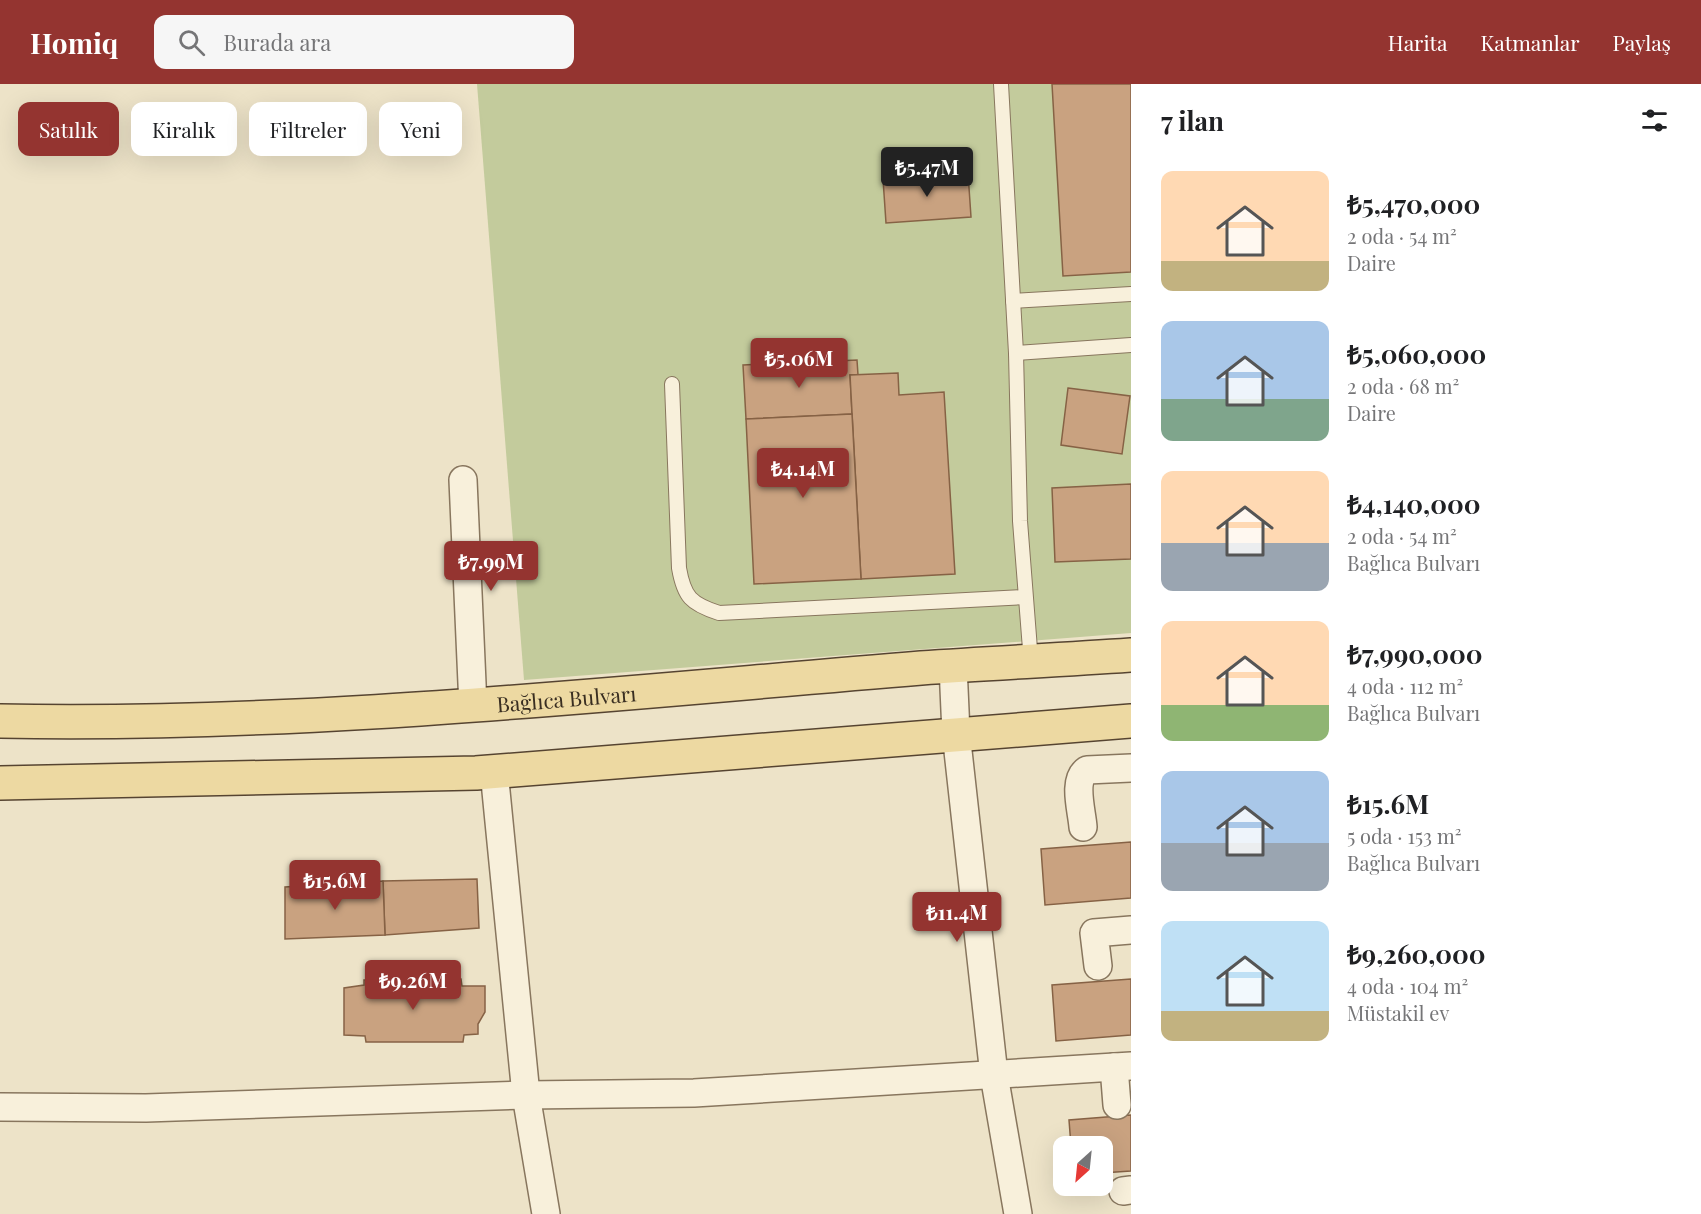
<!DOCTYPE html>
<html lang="tr">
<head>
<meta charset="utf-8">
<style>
	:root { --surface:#fff; --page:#f6f6f6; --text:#202124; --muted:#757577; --accent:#943430 }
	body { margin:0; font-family:"Playfair Display",serif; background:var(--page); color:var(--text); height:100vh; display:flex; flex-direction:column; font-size:22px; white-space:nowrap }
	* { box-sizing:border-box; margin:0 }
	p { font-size:20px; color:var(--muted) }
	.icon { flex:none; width:33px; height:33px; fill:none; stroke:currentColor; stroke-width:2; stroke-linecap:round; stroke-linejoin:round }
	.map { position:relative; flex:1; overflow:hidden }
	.panel { display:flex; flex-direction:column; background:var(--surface); width:570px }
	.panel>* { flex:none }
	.hud { position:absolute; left:18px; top:18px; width:570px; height:54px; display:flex; gap:12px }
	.needle { width:39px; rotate:207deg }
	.tools { position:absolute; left:1053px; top:1052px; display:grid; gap:12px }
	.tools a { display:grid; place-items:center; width:60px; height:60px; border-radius:12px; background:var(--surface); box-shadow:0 6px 24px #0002; font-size:30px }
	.price { position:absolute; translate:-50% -51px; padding:0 14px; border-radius:6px; background:var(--accent); color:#fff; font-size:20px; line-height:39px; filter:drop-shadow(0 2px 3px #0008) }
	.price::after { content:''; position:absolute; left:50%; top:36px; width:18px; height:14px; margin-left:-9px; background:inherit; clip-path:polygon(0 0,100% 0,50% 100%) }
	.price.current { background:#222; color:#fff }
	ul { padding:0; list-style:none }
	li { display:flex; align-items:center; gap:18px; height:150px; padding:0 30px }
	li span { display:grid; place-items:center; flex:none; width:168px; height:120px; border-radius:12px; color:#555 }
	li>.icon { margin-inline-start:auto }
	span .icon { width:72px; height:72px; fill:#fffc; stroke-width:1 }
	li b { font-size:26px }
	h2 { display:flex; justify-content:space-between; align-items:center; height:72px; padding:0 30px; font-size:26px }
	.tag { padding:0 21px; border-radius:12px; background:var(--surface); box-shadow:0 6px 24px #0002; font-size:21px; line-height:54px }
	.tag.current { background:var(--accent); color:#fff }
	header { display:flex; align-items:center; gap:36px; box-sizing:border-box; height:84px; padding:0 30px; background:var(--accent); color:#fff }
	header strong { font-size:28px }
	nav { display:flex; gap:33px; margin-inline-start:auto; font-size:21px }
	.search { width:420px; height:54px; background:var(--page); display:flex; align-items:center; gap:15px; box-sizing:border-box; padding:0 21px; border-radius:12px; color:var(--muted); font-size:22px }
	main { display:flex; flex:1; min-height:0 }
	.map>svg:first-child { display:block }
	.green { fill:#c3cb9c }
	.building { fill:#c9a280; stroke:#866245; stroke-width:1.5 }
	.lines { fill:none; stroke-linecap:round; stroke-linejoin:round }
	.lane-casing { stroke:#88765e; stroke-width:16 }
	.street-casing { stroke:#88765e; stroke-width:30 }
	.primary-casing { stroke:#564431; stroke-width:36 }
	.lane { stroke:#f8f0db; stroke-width:14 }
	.street { stroke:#f8f0db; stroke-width:27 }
	.primary { stroke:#edd9a2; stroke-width:33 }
	.labels { text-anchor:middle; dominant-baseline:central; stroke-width:5; stroke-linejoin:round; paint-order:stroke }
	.street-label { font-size:21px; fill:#392e21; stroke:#f4edd7 }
</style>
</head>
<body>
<header>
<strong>Homiq</strong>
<div class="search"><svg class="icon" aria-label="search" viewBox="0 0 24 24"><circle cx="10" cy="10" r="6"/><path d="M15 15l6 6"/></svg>Burada ara</div>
<nav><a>Harita</a><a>Katmanlar</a><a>Paylaş</a></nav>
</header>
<main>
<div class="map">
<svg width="1131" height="1130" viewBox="0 0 1131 1130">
	<rect width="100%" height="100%" fill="#ede3c8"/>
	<polygon class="green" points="477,0 1131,0 1131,549 524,596"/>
	<g class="building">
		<polygon points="1052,0 1131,0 1131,188 1063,192"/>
		<polygon points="968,89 971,133 886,139 883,95"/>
		<polygon points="857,276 858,291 850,291 852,330 746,335 743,281"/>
		<polygon points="898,289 899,311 944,308 955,490 861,495 850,291"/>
		<polygon points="1068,304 1130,312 1122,370 1061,361"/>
		<polygon points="852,330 861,495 754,500 746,335"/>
		<polygon points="1131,400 1131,475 1055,478 1052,404"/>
		<polygon points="1131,758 1131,814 1045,821 1041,765"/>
		<polygon points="477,795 479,844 385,851 383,797"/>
		<polygon points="383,797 385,851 285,855 285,803"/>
		<polygon points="461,895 462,902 485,902 485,928 478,940 478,950 464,951 463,958 366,958 365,952 344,951 344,904 364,901 364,896"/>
		<polygon points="1131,895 1131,951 1056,957 1052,901"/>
		<polygon points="1131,1031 1131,1087 1102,1089 1102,1062 1071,1062 1069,1036"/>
	</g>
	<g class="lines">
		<g class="lane-casing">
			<g id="lane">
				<polyline points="1001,0 1016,269 1020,437 1031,578"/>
				<polyline points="1013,217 1131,210"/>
				<polyline points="1016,269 1131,261"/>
				<path d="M672,300L679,484C684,513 691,520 719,529L1025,513"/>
			</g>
		</g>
		<g class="street-casing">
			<g id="street">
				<polyline points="463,396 473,622"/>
				<polyline points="953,582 956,649 994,991 1018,1130"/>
				<polyline points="494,687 526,1011 546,1130"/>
				<path d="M1083,743C1082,727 1072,696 1087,686L1131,684"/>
				<polyline points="1098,882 1094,849 1131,846"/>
				<polyline points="1114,983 1117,1021"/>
				<polyline points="0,1023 146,1024 526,1011 694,1009 1131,982"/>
				<polyline points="1123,1107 1131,1106"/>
			</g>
		</g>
		<g class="primary-casing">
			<g id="primary">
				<path id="s1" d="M0,637C308,643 614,609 921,584C991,579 1061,576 1131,571"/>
				<polyline points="0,699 476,689 1131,637"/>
			</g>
		</g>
		<use href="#lane" class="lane"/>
		<use href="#street" class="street"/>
		<use href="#primary" class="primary"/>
	</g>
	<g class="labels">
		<g class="street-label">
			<text stroke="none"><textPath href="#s1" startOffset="567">Bağlıca Bulvarı</textPath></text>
		</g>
	</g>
</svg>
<div class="tools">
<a><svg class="needle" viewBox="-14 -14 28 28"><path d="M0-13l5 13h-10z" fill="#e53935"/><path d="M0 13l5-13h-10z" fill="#757577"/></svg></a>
</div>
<b class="price current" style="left:927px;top:114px">₺5.47M</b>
<b class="price" style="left:799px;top:305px">₺5.06M</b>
<b class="price" style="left:803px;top:415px">₺4.14M</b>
<b class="price" style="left:491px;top:508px">₺7.99M</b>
<b class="price" style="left:335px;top:827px">₺15.6M</b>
<b class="price" style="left:957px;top:859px">₺11.4M</b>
<b class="price" style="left:413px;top:927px">₺9.26M</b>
<div class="hud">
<a class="tag current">Satılık</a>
<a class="tag">Kiralık</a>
<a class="tag">Filtreler</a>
<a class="tag">Yeni</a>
</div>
</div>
<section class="panel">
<h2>7 ilan<svg class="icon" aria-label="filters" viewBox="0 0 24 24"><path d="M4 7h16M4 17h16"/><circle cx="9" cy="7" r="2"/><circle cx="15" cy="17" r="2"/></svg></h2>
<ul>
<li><span style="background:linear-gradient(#ffd9b3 75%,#c2b280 0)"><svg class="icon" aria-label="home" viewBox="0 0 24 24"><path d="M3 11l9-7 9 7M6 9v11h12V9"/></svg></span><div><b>₺5,470,000</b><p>2 oda · 54 m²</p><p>Daire</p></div></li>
<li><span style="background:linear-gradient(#a9c7e8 65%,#7fa58c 0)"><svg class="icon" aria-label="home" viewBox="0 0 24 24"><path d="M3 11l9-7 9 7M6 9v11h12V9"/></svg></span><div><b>₺5,060,000</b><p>2 oda · 68 m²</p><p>Daire</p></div></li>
<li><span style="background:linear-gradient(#ffd9b3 60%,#9aa5b1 0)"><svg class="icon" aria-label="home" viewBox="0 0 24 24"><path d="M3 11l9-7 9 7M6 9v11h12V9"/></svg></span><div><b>₺4,140,000</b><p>2 oda · 54 m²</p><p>Bağlıca Bulvarı</p></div></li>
<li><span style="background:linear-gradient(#ffd9b3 70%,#8fb573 0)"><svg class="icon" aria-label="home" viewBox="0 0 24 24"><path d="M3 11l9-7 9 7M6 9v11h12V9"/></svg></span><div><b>₺7,990,000</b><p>4 oda · 112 m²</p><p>Bağlıca Bulvarı</p></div></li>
<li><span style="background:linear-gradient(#a9c7e8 60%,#9aa5b1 0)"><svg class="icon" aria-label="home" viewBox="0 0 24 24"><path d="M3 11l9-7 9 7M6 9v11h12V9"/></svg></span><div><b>₺15.6M</b><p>5 oda · 153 m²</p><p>Bağlıca Bulvarı</p></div></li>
<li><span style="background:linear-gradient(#bfe0f5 75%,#c2b280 0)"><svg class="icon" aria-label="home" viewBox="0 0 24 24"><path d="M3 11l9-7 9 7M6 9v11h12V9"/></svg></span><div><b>₺9,260,000</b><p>4 oda · 104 m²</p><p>Müstakil ev</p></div></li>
</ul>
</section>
</main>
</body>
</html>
